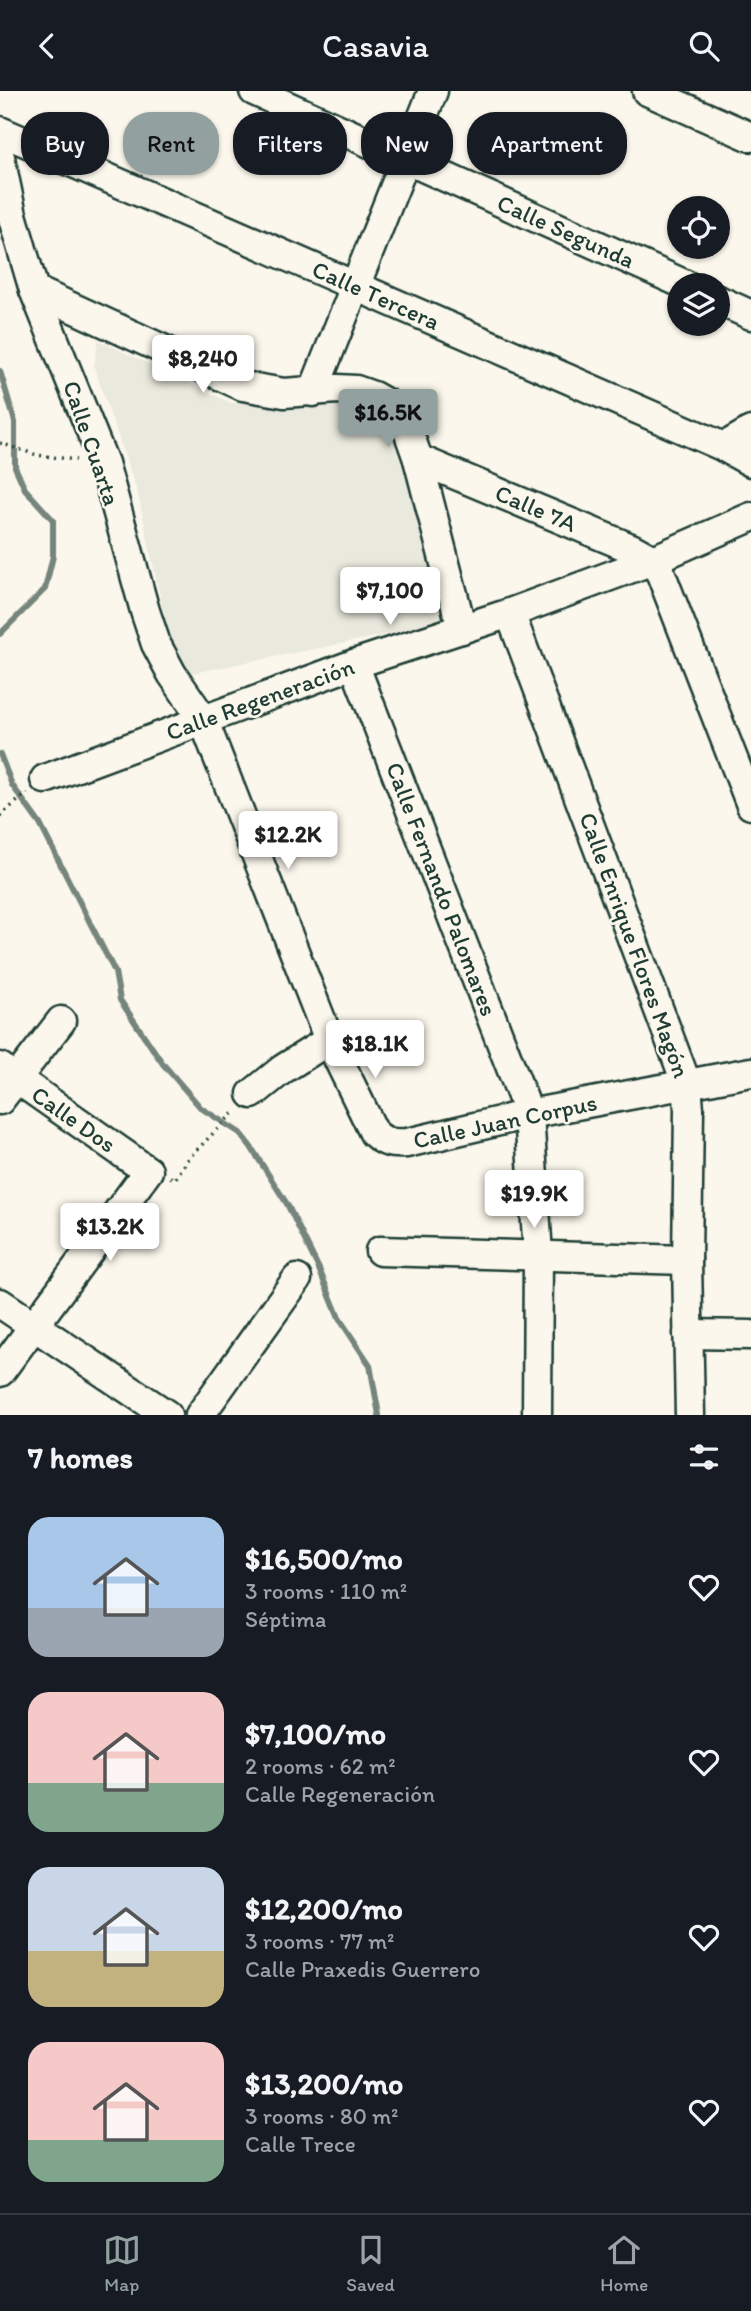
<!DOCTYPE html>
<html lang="en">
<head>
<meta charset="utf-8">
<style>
	:root { --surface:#171b24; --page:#242831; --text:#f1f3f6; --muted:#9ea1a6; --line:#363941; --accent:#92a19f }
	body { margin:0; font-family:Itim,sans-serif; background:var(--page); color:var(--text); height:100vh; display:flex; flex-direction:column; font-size:26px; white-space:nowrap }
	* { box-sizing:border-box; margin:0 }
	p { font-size:23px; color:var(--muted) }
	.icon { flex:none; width:38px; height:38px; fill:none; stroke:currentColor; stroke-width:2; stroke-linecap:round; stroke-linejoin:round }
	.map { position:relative; height:1324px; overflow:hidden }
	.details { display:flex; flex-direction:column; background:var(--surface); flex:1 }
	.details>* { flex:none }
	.hud { position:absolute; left:21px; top:21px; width:710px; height:63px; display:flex; gap:14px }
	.controls { position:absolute; left:667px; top:105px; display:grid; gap:14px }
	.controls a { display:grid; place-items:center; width:63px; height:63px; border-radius:50%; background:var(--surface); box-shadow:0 2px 5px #0004; font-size:35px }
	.price { position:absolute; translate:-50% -60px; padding:0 16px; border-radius:7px; background:#fff; color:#222; font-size:23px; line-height:46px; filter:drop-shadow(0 2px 4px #0008) }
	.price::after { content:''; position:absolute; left:50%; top:42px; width:21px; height:16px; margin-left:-10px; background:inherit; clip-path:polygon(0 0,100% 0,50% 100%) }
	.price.current { background:var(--accent); color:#111 }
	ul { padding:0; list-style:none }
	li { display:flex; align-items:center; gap:21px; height:175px; padding:0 28px }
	li span { display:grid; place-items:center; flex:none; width:196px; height:140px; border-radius:21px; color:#555 }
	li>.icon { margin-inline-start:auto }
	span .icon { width:84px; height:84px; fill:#fffc; stroke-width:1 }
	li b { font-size:30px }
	h2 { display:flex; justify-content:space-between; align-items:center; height:84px; padding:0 28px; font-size:30px }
	.tag { padding:0 24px; border-radius:28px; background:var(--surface); box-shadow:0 2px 5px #0004; font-size:24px; line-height:63px }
	.tag.current { background:var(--accent); color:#111 }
	header { display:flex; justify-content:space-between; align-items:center; height:91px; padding:0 28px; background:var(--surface); font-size:32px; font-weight:600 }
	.tabs { display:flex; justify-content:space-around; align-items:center; height:98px; border-top:2px solid var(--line); background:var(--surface); font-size:19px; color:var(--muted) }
	.tabs a { display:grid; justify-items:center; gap:4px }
	.tabs .current { color:var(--accent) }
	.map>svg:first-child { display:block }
	.built { fill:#eae9de }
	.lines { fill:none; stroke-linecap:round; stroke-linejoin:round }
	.stream { stroke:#74847b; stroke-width:6 }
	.minor-casing { stroke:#1f3d34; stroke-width:33 }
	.path { stroke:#1f3d34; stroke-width:3.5; stroke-dasharray:2 5; stroke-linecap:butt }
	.minor { stroke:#fbf7ec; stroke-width:28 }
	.labels { text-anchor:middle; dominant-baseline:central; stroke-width:5; stroke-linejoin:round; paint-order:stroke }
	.street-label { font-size:24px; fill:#1f3d34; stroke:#fbf7ec }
</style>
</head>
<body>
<header><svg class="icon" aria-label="back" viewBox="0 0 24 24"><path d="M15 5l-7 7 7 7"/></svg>Casavia<svg class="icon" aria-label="search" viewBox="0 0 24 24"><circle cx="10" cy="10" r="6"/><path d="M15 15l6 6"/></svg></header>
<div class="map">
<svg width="751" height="1324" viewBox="0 0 751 1324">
	<rect width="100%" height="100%" fill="#fbf7ec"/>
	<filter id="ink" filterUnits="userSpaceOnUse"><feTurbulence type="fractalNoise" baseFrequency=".0143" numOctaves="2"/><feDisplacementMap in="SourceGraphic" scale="14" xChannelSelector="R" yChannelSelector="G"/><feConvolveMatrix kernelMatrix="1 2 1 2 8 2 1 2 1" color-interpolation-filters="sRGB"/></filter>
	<g filter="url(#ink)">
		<polygon class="built" points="98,249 231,312 345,304 397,327 446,532 177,585 138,403 94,276"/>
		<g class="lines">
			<g class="stream">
				<polyline points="0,280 15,331 15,376 25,398 53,429 53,465 45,498 0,543"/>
				<polyline points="0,663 12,694 40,733 115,881 120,909 163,973 201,1017 240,1042 251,1056 287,1113 319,1178 339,1227 370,1274 379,1324"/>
			</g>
			<g class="minor-casing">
				<g id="minor">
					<polyline points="254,0 686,194"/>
					<polyline points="647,0 751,46"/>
					<polyline points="0,40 724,356 751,371"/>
					<path d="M0,66L12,124L34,199L104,372L145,520L156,553L172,583L203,628L329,949L374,1042C385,1052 392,1053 407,1052L529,1023L751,981"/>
					<polyline points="34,199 243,295 284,302 337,298 356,299 373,305 389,314 405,331 418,368 462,538"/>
					<polyline points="718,209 751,224"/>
					<polyline points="313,301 433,0"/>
					<polyline points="724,356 751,340"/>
					<polyline points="418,368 633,458 653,469 661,483 751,714"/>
					<polyline points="510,522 687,994 689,1018 687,1169 690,1324"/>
					<polyline points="354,573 529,1023 538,1164 537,1324"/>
					<polyline points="45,688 354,573 510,522 653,469 751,426"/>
					<polyline points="0,976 148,1080 0,1281"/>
					<polyline points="252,1003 283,978 329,949"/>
					<polyline points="0,1009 61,930"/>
					<polyline points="380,1160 687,1169"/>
					<polyline points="0,1212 167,1324"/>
					<polyline points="688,1243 751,1244"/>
					<polyline points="200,1324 297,1188"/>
				</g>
			</g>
			<g class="path">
				<polyline points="0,352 37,364 76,369"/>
				<polyline points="0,725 27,702"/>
				<polyline points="170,1086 175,1088 189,1067 236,1019"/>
			</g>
			<use href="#minor" class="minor"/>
		</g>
	</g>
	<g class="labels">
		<g class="street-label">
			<text transform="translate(566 140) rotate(24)">Calle Segunda</text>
			<text transform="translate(376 204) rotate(24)">Calle Tercera</text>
			<text transform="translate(92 352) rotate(71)">Calle Cuarta</text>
			<text transform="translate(536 417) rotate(23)">Calle 7A</text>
			<text transform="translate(260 608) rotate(-20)">Calle Regeneración</text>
			<text transform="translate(442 798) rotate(69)">Calle Fernando Palomares</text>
			<text transform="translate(635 854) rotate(70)">Calle Enrique Flores Magón</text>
			<text transform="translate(74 1028) rotate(35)">Calle Dos</text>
			<text transform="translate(505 1030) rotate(-12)">Calle Juan Corpus</text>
		</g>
	</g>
</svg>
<div class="controls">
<a><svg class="icon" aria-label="locate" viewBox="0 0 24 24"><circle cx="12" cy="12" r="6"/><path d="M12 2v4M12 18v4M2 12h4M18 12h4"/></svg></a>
<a><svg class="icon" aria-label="layers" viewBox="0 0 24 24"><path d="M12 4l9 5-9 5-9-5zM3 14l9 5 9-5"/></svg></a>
</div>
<b class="price" style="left:203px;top:304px">$8,240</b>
<b class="price current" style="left:388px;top:358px">$16.5K</b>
<b class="price" style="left:390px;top:536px">$7,100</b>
<b class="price" style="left:288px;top:780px">$12.2K</b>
<b class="price" style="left:375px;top:989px">$18.1K</b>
<b class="price" style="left:534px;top:1139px">$19.9K</b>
<b class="price" style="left:110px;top:1172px">$13.2K</b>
<div class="hud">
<a class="tag">Buy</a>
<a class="tag current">Rent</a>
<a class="tag">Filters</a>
<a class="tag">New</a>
<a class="tag">Apartment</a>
</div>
</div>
<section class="details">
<h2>7 homes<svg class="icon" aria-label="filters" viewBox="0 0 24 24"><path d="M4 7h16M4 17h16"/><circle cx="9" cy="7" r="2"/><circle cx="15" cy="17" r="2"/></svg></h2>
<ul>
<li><span style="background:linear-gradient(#a9c7e8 65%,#9aa5b1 0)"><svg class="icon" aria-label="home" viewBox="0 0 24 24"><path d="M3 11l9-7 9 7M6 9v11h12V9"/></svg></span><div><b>$16,500/mo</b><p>3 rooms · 110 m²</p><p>Séptima</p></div><svg class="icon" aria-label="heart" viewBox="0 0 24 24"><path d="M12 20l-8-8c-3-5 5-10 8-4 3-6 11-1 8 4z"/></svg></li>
<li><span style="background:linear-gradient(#f6c9c9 65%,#7fa58c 0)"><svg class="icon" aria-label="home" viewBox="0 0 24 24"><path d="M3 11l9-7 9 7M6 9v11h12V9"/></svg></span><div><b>$7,100/mo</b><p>2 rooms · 62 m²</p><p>Calle Regeneración</p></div><svg class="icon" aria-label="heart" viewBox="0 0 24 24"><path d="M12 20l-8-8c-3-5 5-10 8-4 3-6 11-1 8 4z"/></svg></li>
<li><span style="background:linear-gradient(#c9d6e8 60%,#c2b280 0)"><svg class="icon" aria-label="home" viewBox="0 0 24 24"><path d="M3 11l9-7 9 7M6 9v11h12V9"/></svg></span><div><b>$12,200/mo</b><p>3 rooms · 77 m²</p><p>Calle Praxedis Guerrero</p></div><svg class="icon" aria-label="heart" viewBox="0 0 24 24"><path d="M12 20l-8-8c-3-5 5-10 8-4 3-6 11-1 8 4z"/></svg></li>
<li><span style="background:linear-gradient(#f6c9c9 70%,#7fa58c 0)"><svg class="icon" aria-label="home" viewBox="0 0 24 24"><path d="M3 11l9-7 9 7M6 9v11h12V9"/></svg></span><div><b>$13,200/mo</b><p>3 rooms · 80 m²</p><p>Calle Trece</p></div><svg class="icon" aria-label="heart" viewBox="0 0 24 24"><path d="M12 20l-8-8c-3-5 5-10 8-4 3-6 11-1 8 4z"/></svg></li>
</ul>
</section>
<nav class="tabs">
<a class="current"><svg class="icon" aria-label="map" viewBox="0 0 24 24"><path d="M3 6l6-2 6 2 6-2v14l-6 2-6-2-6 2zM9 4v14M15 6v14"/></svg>Map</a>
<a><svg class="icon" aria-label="saved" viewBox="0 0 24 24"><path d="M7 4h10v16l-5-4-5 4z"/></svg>Saved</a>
<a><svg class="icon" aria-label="home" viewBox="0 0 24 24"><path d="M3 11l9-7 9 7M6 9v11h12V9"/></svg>Home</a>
</nav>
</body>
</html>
